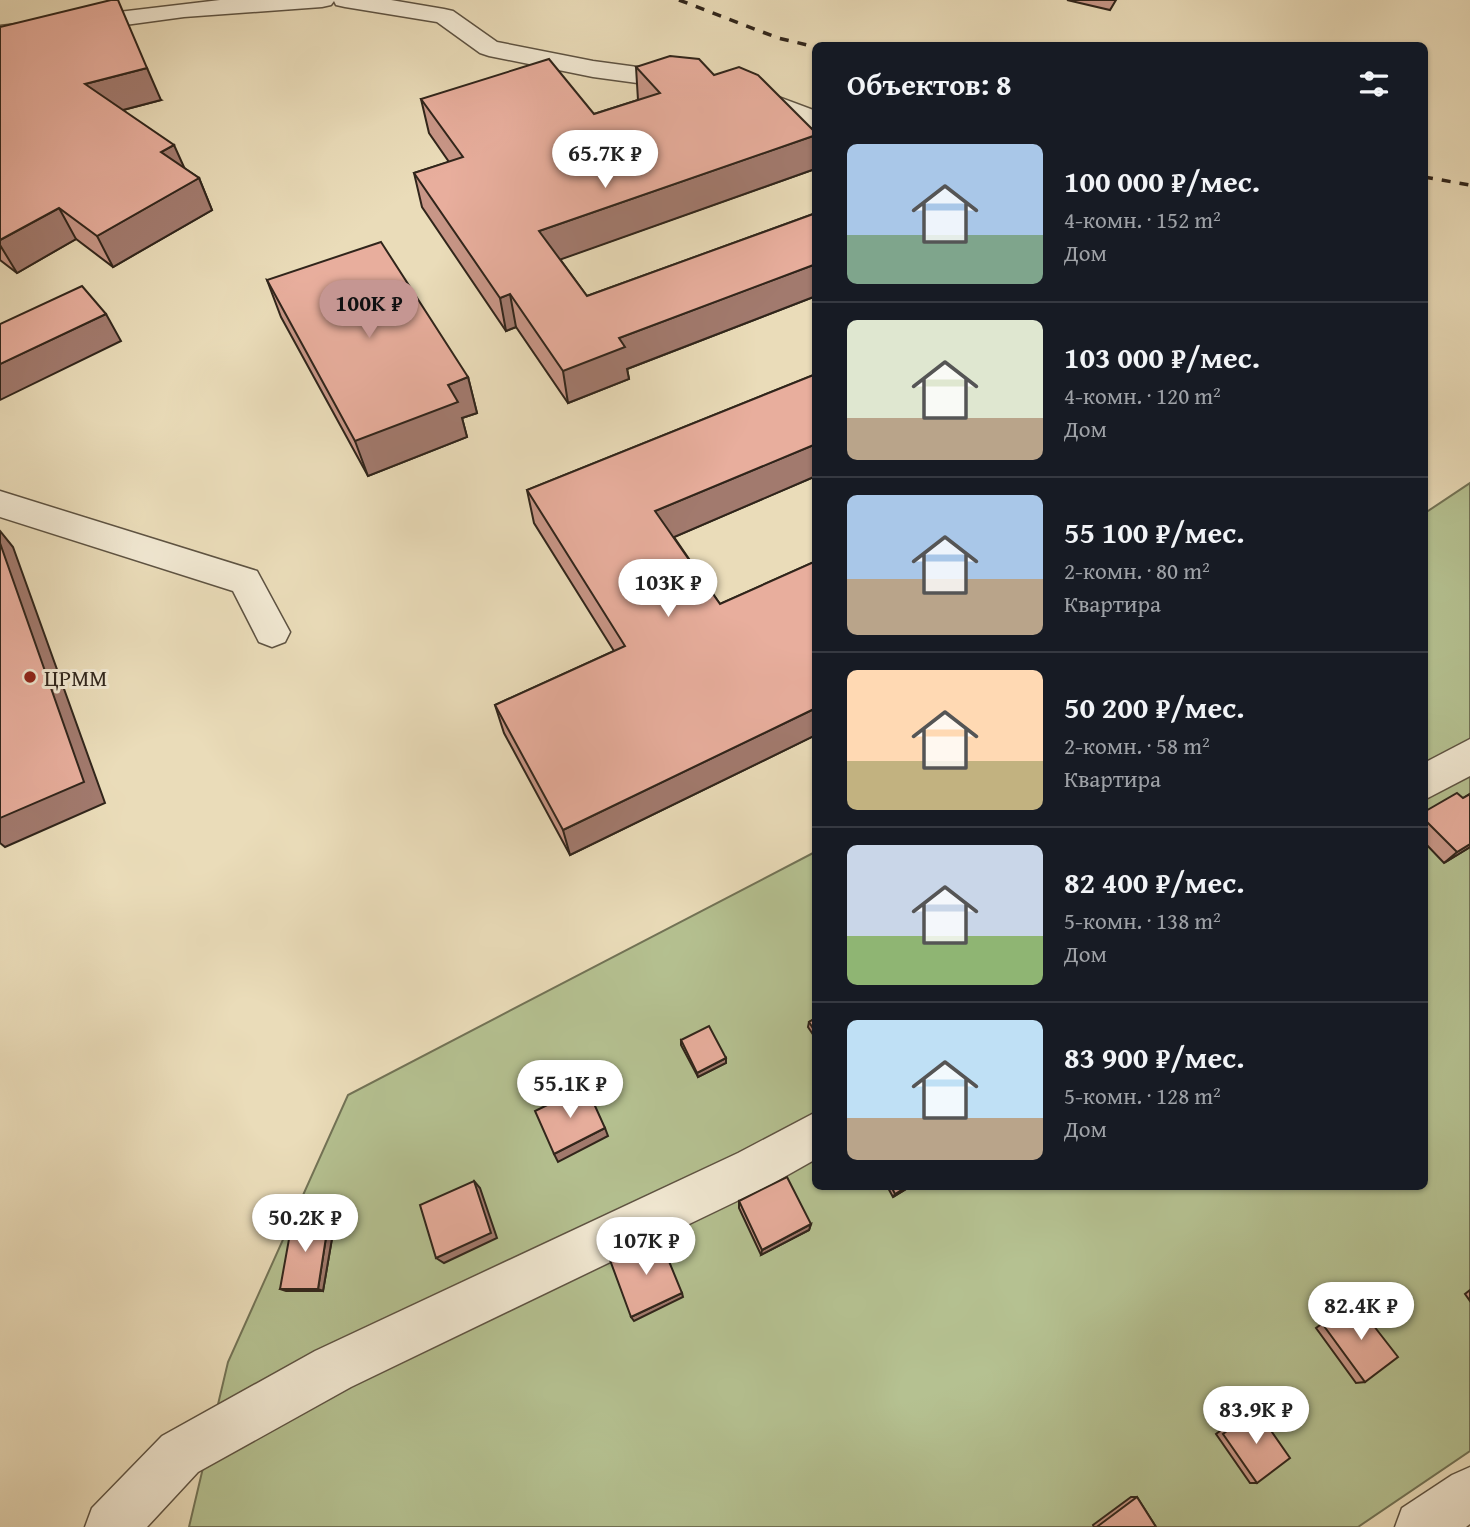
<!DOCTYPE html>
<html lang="ru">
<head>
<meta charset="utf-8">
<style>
	:root { --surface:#171b24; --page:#242831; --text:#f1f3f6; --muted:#9ea1a6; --line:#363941; --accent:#c59692 }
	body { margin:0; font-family:"Gentium Book Plus",serif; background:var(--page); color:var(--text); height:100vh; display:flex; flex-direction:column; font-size:26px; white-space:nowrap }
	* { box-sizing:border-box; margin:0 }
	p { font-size:23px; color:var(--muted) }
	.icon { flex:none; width:38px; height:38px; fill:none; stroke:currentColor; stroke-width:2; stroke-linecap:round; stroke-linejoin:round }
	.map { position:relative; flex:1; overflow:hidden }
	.sheet { position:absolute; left:812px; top:42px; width:616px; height:1148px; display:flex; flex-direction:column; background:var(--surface); border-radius:10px; box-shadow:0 2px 5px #0004 }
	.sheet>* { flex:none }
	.price { position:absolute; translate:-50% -60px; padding:0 16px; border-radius:24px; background:#fff; color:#222; font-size:23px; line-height:46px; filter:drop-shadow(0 2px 4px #0008) }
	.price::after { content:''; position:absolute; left:50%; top:42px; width:21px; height:16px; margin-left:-10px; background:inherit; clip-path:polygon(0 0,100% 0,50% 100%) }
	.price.current { background:var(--accent); color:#111 }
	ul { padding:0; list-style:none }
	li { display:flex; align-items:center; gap:21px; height:175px; padding:0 35px }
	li+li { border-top:2px solid var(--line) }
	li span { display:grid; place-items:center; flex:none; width:196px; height:140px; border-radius:10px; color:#555 }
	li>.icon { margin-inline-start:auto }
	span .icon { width:84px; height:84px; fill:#fffc; stroke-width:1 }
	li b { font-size:30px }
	h2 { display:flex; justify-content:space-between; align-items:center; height:84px; padding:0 35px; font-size:30px }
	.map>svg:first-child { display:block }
	.green { fill:#b5c191; stroke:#727356; stroke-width:2 }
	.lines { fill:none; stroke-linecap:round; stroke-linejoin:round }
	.minor-casing { stroke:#5e5342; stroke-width:3 }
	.minor { fill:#f1e8d2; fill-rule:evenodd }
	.rail { stroke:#30251b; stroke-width:3.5; stroke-dasharray:9 9; stroke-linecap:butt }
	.wall { fill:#c89687; stroke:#30251b; stroke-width:2 }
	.shaded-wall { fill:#a27a6e; stroke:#30251b; stroke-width:2 }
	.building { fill:#e8ae9d; stroke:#30251b; stroke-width:2 }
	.poi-dot { fill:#8f2418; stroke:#f1e8d2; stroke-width:2.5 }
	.labels { text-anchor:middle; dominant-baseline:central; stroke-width:6; stroke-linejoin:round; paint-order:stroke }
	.poi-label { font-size:23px; fill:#30251b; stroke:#f1e8d2; text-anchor:start }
</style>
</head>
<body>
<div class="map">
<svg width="1470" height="1527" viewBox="0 0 1470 1527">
	<rect width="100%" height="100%" fill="#eadcb9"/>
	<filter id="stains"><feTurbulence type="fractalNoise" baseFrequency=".00286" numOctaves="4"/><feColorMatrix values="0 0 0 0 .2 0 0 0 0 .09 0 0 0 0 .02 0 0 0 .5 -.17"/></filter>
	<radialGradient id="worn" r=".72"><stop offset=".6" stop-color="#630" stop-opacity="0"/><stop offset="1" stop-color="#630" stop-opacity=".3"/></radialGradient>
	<polygon class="green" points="1470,483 1470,1451 1358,1527 189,1527 228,1362 348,1095 815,852 816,1186 1424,1186 1425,513"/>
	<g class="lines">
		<g class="minor-casing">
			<g id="minor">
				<polygon points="220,0 391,0 444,9 453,11 497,42 593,61 689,74 698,76 702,82 698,88 689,90 593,77 489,56 480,53 437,22 345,7 336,5 334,1 331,5 322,7 184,17 0,42 0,26"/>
				<polygon points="744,84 816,111 816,129 735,98 731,92 735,86"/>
				<polygon points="0,491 257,571 290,632 285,642 272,647 259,642 233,591 0,517"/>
				<polygon points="1470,739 1470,776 1424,800 1424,763"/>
				<polygon points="816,1112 816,1159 770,1185 351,1387 198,1472 147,1527 85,1527 92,1508 162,1436 315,1351 738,1153"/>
				<polygon points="1470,1467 1470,1524 1466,1527 1395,1527 1402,1508 1452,1475"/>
			</g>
		</g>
		<use href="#minor" class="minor"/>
		<g class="rail">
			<polyline points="679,0 778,38 816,47"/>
			<polyline points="1424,177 1470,185"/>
		</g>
	</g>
	<g class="wall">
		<polygon points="1067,0 1116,0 1110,10"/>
		<polygon points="0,27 161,100 123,110 184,168 199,178 212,210 113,267 76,239 17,273 0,260"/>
		<polygon points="636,67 714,75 816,135 815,169 560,259 587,296 816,213 816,296 627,369 629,379 568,403 516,327 506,331 422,207 414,173 449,162 429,133 421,99 594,114 638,100"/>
		<polygon points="267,280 468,377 477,413 462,418 467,437 368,476 281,317"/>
		<polygon points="816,374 816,476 674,537 720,604 816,561 816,735 570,855 504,733 495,705 614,651 534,523 527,490"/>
		<polygon points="1470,794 1470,847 1444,863 1424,842 1424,812 1463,798"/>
		<polygon points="816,1018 816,1039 808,1027 809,1022"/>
		<polygon points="681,1040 726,1058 726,1063 698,1077 681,1045"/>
		<polygon points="887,1186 911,1186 893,1197"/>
		<polygon points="739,1201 811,1224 809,1230 761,1255 739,1208"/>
		<polygon points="335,1221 323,1291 286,1291 280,1289"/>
		<polygon points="1470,1290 1470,1301 1465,1294"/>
		<polygon points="1356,1303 1365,1382 1356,1383 1316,1328 1348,1305"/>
		<polygon points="1249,1409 1256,1409 1257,1483 1250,1483 1216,1434"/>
		<polygon points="1131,1497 1137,1497 1156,1527 1094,1527 1093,1525"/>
	</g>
	<g class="shaded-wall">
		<polygon points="147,68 161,100 100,116 85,84"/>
		<polygon points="816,135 815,169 545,265 539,231"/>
		<polygon points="174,145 188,176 161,152"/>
		<polygon points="199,178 212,210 113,267 97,236"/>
		<polygon points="59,208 76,239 17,273 0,245 0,240"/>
		<polygon points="816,264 816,296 627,369 629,379 568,403 563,371 619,338"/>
		<polygon points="510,294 516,327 506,331 500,298"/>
		<polygon points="106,314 121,341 0,400 0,364"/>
		<polygon points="468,377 477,413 462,418 467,437 368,476 355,441 448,385"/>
		<polygon points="816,444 816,476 658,544 655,511"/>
		<polygon points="0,531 13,547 105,803 5,847 0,843"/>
		<polygon points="816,708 816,735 570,855 563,830"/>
		<polygon points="1470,844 1470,847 1444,863 1457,852"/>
		<polygon points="726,1058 726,1063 698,1077 697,1073"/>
		<polygon points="605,1128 608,1136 558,1162 554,1154"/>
		<polygon points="474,1181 480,1188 497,1238 444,1263 436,1258"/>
		<polygon points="908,1186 911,1186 893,1197 895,1194"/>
		<polygon points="329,1218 335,1221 323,1291 318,1289"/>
		<polygon points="811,1224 809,1230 761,1255 762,1250"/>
		<polygon points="682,1293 683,1297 634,1321 631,1317"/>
	</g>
	<g class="building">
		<polygon points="111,0 118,0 147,68 85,84 174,145 161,152 199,178 97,236 59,208 0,240 0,27"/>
		<polygon points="670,56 699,59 714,75 739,67 758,75 816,133 816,135 539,231 587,296 816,213 816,264 619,338 625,347 563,371 510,294 500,298 414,173 463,157 421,99 549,59 594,114 660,93 636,67"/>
		<polygon points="381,242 468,377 448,385 458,402 355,441 267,280"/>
		<polygon points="82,286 106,314 0,364 0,324"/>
		<polygon points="816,374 816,444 655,511 720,604 816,561 816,708 563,830 495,705 625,646 527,490"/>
		<polygon points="0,543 84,782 0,818"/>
		<polygon points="1457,793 1463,798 1470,794 1470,844 1457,852 1424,819 1424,812"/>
		<polygon points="816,1018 816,1033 809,1022"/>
		<polygon points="709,1026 726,1058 697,1073 681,1040"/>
		<polygon points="586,1086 605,1128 554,1154 535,1111"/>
		<polygon points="787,1177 811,1224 762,1250 739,1201"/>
		<polygon points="474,1181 491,1233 436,1258 420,1205"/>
		<polygon points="891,1186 908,1186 895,1194"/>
		<polygon points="293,1217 329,1218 318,1289 280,1289"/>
		<polygon points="659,1237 682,1293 631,1317 610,1260"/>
		<polygon points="1356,1303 1398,1357 1365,1382 1324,1326"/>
		<polygon points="1256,1409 1290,1458 1257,1483 1223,1434"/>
		<polygon points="1137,1497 1156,1527 1099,1527 1098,1526"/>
	</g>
	<circle class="poi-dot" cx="30" cy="677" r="7"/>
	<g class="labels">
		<g class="poi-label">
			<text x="44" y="677">ЦРММ</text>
		</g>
	</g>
	<rect width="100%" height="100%" filter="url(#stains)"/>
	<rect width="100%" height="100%" fill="url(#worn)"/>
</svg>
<b class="price" style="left:605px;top:190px">65.7K ₽</b>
<b class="price current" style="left:369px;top:340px">100K ₽</b>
<b class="price" style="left:668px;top:619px">103K ₽</b>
<b class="price" style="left:570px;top:1120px">55.1K ₽</b>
<b class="price" style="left:305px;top:1254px">50.2K ₽</b>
<b class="price" style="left:646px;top:1277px">107K ₽</b>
<b class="price" style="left:1361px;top:1342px">82.4K ₽</b>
<b class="price" style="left:1256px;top:1446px">83.9K ₽</b>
<section class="sheet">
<h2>Объектов: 8<svg class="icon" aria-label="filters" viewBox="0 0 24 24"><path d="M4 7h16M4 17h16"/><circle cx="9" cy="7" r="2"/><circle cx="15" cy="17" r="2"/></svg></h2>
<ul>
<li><span style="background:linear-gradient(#a9c7e8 65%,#7fa58c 0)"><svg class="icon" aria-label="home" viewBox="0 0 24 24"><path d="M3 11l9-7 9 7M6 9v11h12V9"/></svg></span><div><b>100 000 ₽/мес.</b><p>4-комн. · 152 m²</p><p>Дом</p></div></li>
<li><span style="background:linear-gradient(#dfe7d0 70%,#b9a48a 0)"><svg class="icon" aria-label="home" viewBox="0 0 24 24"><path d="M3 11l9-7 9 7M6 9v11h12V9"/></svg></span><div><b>103 000 ₽/мес.</b><p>4-комн. · 120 m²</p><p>Дом</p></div></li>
<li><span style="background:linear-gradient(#a9c7e8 60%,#b9a48a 0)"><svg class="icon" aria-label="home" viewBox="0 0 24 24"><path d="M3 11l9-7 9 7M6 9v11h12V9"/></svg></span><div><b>55 100 ₽/мес.</b><p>2-комн. · 80 m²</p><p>Квартира</p></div></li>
<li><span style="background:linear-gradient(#ffd9b3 65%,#c2b280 0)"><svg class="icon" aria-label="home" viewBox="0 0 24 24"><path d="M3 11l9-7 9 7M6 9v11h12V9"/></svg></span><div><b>50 200 ₽/мес.</b><p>2-комн. · 58 m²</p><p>Квартира</p></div></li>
<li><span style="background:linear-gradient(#c9d6e8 65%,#8fb573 0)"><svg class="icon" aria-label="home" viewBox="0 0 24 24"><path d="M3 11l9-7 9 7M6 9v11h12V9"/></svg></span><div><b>82 400 ₽/мес.</b><p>5-комн. · 138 m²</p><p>Дом</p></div></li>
<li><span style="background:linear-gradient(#bfe0f5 70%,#b9a48a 0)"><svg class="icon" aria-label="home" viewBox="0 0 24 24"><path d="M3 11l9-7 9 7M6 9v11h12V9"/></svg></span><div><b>83 900 ₽/мес.</b><p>5-комн. · 128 m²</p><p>Дом</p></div></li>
</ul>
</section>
</div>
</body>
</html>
